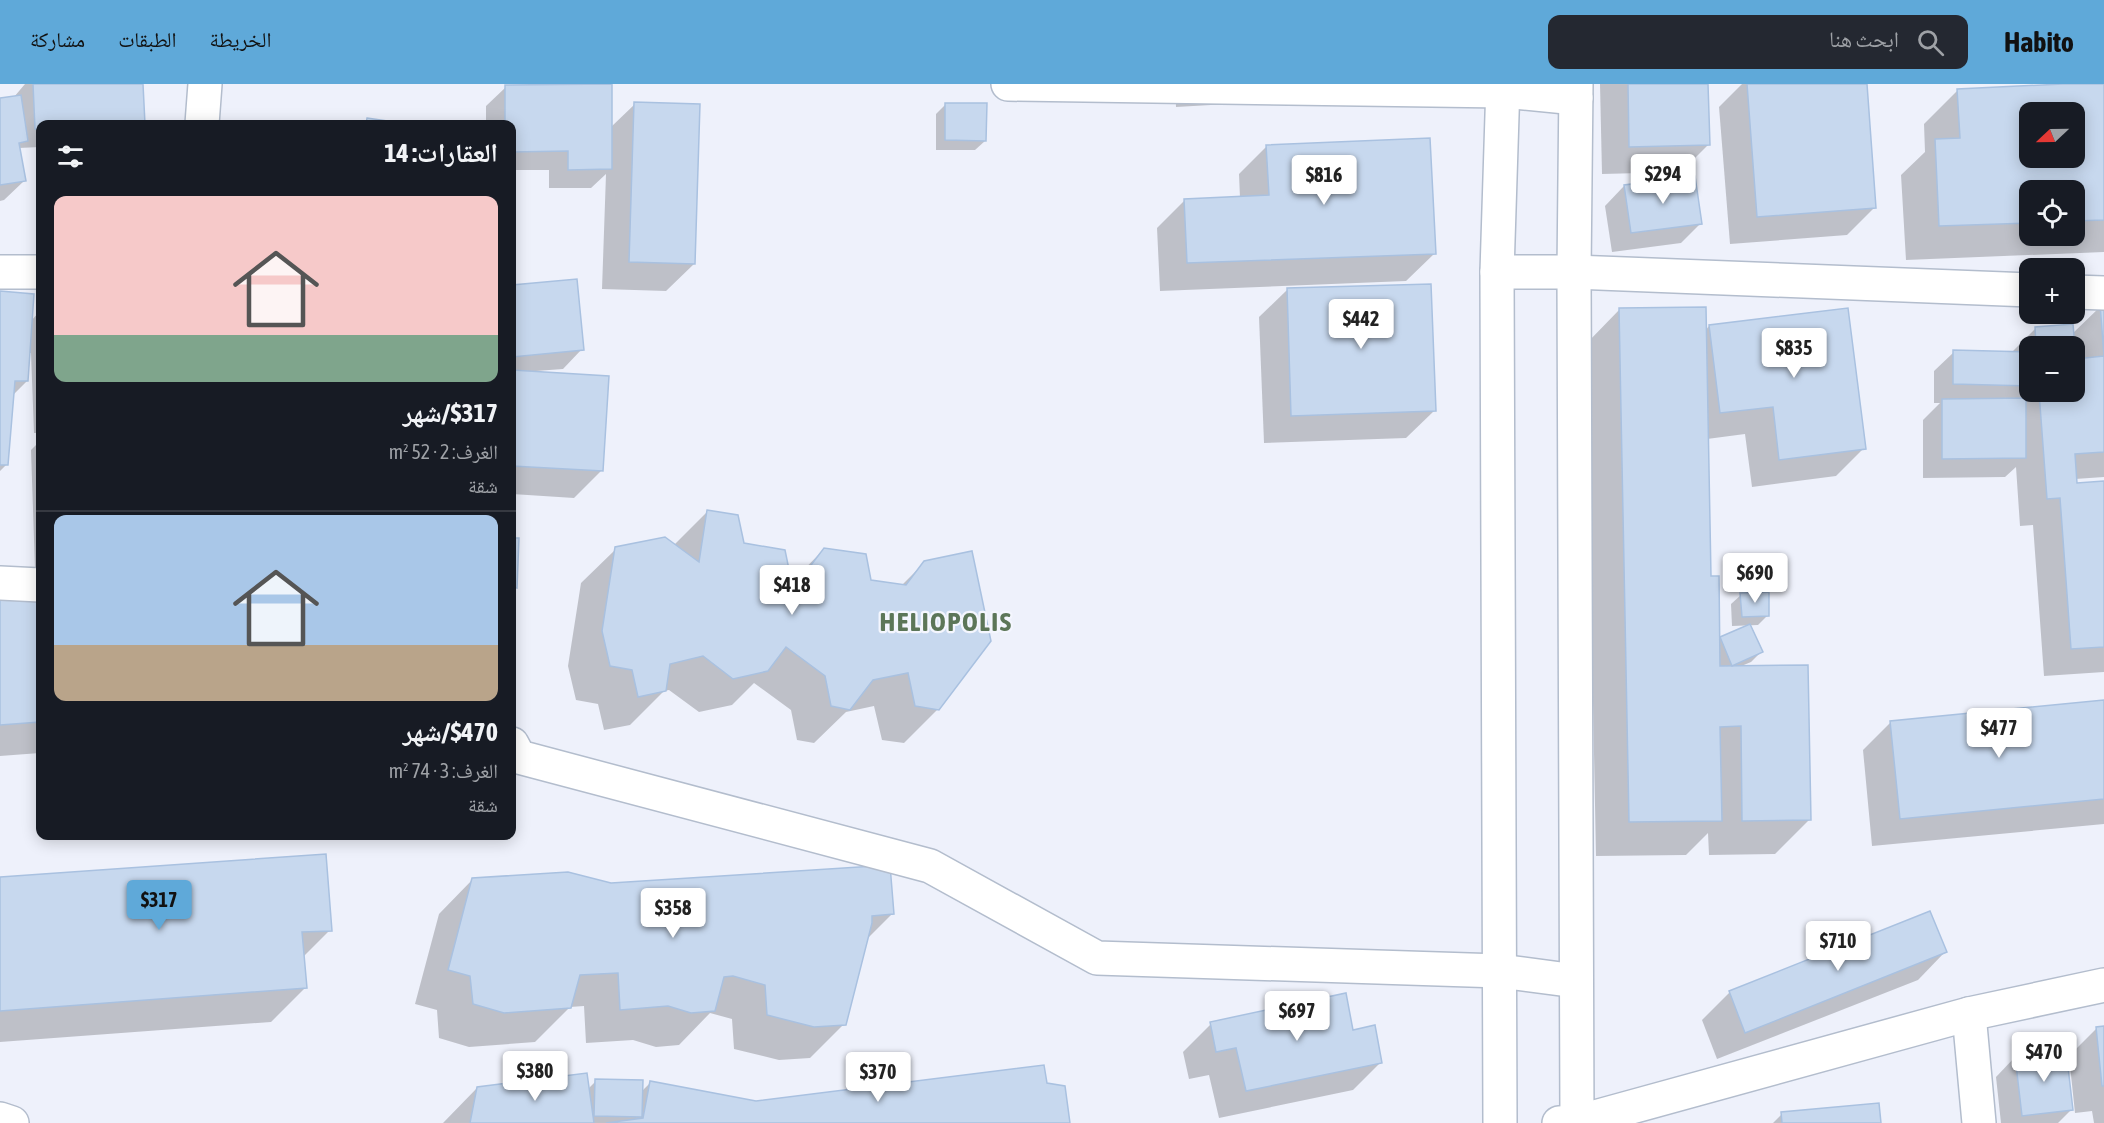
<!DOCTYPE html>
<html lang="ar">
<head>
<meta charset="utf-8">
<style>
	:root { --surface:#171b24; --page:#242831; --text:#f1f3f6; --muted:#9ea1a6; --line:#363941; --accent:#5fa9d9 }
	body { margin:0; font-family:"Asap Condensed","Noto Naskh Arabic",sans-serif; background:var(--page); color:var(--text); direction:rtl; height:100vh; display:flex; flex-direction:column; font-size:22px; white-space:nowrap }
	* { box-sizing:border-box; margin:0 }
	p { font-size:20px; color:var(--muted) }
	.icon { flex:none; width:33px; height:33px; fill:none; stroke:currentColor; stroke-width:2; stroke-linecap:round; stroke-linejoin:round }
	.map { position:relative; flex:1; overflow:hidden; direction:ltr }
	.sheet { position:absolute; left:36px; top:36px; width:480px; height:720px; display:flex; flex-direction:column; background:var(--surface); border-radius:12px; box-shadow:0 3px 15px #0003; direction:rtl }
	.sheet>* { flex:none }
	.needle { width:39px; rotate:248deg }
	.tools { position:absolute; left:2019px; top:18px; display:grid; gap:12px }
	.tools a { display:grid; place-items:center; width:66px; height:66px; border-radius:12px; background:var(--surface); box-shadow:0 3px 15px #0003; font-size:30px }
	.price { position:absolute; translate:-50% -51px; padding:0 14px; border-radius:6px; background:#fff; color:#222; font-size:20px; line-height:39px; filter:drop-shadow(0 2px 3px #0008) }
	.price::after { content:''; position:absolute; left:50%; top:36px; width:18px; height:14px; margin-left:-9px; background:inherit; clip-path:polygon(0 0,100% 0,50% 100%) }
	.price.on { background:var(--accent); color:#111 }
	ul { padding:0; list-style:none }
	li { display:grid; align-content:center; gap:12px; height:318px; padding:0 18px }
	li+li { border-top:2px solid var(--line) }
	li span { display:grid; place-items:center; height:186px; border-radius:12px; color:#555 }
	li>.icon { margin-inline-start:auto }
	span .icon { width:108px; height:108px; fill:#fffc; stroke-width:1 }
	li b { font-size:26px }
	h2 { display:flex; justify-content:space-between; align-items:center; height:72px; padding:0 18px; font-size:26px }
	header { display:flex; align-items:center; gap:36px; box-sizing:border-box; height:84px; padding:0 30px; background:var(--accent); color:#111 }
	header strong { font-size:28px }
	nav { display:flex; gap:33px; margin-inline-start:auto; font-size:21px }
	.search { width:420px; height:54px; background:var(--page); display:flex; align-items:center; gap:15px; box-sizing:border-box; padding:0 21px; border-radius:12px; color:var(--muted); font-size:22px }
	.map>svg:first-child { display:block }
	.shadow { fill:#0003; fill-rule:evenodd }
	.building { fill:#c7d8ee; stroke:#a9c1e0; stroke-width:1.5; fill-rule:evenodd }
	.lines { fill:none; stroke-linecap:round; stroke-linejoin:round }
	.street-casing { stroke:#b3bdcd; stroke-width:36 }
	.street { stroke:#fff; stroke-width:33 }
	.labels { text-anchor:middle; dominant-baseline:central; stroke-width:4.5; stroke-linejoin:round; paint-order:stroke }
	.district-label { font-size:27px; font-weight:bold; letter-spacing:1.5px; fill:#5c7658; stroke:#f4f6fe }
</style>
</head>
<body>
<header>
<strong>Habito</strong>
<div class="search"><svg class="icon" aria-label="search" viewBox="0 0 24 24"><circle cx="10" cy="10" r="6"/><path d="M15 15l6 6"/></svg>ابحث هنا</div>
<nav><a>الخريطة</a><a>الطبقات</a><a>مشاركة</a></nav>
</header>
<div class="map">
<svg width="2104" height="1039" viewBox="0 0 2104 1039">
	<rect width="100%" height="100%" fill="#eef1fb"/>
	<g class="shadow">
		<polygon points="25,0 142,0 143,40 40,40 40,63 19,64 24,97 4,116 0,117 0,15 14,13"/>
		<polygon points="1175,0 1418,9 1176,23"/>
		<polygon points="1600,0 1707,0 1709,60 1681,88 1602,90"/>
		<polygon points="1742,0 1865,0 1874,124 1847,151 1730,160 1719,23"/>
		<path d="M2104,0V168L1906,176L1901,91L1925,68L1924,40L1958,6ZM2030,28H2074V74H2030ZM2030,106H2074V152H2030Z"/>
		<polygon points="506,3 611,43 635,20 694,180 666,207 602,205 606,90 591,104 549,104 549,86 512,86 512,40 486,40 486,22"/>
		<polygon points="946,20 985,57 975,66 936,66 936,30"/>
		<polygon points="368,35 399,40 363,40"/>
		<polygon points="1267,62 1434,170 1406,197 1160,207 1157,144 1185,116 1240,114 1239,90"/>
		<polygon points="1624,102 1701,139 1681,159 1612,168 1605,122"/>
		<polygon points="575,197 582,265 563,285 536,287 536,289 602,386 574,414 512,410 512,203"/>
		<polygon points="1287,206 1434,327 1406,354 1264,359 1259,233"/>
		<polygon points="0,208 31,237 40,227 40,349 34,349 31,269 29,269 27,297 12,312 6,381 0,387"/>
		<path d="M2101,222H2104V393L2075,395L2076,400L2104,398V588L2044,592L2033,441L2020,442L2016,383L2005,393L1923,394V336L1940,319H1934V287L1954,268L2011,269L2036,244L2072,250ZM2030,262H2074V308H2030Z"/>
		<polygon points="1620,225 1705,247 1709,242 1864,364 1836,392 1752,403 1745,350 1707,355 1709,493 1719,555 1750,542 1761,568 1751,578 1739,583 1810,735 1775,770 1709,771 1708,749 1686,771 1596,772 1586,260"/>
		<polygon points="40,357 40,485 35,485 31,366"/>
		<polygon points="707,428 790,500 824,465 870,497 901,502 924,479 938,625 904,659 882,656 874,622 846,628 814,659 797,656 791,626 754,599 732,621 699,628 669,606 664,607 630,641 604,646 598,620 576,616 568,582 581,499 616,465 674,461"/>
		<polygon points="512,456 517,456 515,503 512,507"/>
		<polygon points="40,507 40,669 0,672 0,510"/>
		<polygon points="1741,511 1768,531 1758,541 1732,542 1731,520"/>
		<polygon points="2104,618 2104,740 1872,762 1863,666 1891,638"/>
		<polygon points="0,795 330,846 303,873 305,904 271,938 0,958"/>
		<polygon points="473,795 611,800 892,830 866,856 844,940 810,974 779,976 734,965 732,935 710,929 679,961 656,963 633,956 586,959 584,922 570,923 535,958 469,963 439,954 437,926 415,920 439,830"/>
		<polygon points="1945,868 1918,896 1717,975 1702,936 1730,908"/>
		<polygon points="1211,940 1352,948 1381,978 1353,1006 1219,1034 1209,991 1189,995 1183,968"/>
		<polygon points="2097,944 2104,944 2104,1039 2094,1039 2092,1027 2075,1029 2069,972"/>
		<polygon points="2015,973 2071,1026 2058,1039 2001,1039 1996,993"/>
		<polygon points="596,997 641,1008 650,999 756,1019 1046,1000 1068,1039 443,1039 477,1004 588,1005"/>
		<polygon points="1782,1030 1879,1039 1773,1039"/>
	</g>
	<g class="building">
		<polygon points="33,0 143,0 145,40 40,40 40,45 35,45"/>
		<polygon points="612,0 612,85 568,86 568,67 512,68 512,40 505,40 505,1"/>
		<polygon points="1628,0 1708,0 1710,61 1629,63"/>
		<polygon points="1747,0 1867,0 1876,124 1757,133"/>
		<path d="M2063,0H2104V136L2074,137V106H2030V139L1939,142L1935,55L1960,54L1957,5ZM2030,28H2074V74H2030Z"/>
		<polygon points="21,11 28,57 19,59 26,97 0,101 0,14"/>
		<polygon points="634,18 700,20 695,180 629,178"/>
		<polygon points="945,19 987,19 986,57 945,56"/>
		<polygon points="367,34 408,40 366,40"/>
		<polygon points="1430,54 1436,170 1187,179 1184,115 1269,111 1266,61"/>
		<polygon points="1695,92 1702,140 1631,149 1624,101"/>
		<polygon points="577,195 584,266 512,273 512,201"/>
		<polygon points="1431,200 1436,327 1291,332 1287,204"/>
		<polygon points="0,207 34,210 28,297 15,297 8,381 0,381"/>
		<polygon points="2100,220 2104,220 2104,368 2075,370 2077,399 2104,397 2104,563 2071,565 2060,414 2047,415 2039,308 2074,308 2074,262 2036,262 2035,243 2073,240 2076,275 2104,272"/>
		<polygon points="1706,223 1711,492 1719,492 1720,582 1808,581 1811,736 1742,737 1741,642 1720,643 1722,737 1629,738 1619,224"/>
		<polygon points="1848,224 1866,365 1779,376 1773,323 1720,329 1709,241"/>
		<polygon points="1953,266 2030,268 2030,302 1953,300"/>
		<polygon points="512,286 609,292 603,387 512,382"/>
		<polygon points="2026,314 2026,374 1942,375 1942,315"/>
		<polygon points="707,426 738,431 744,459 785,466 793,505 824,464 866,470 871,496 906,501 924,477 972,467 991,557 939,626 915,622 908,589 873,596 850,626 831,622 825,592 786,563 768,587 733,595 703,572 670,580 666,607 638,613 632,586 610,582 602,547 615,463 665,453 699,478"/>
		<polygon points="512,454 519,454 517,504 512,503"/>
		<polygon points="40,506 40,638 0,641 0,508"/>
		<polygon points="1769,508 1769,532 1742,533 1740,509"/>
		<polygon points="1750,540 1763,568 1732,582 1720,553"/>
		<polygon points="2104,616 2104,715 1900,735 1890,637"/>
		<polygon points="326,770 332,847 302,848 307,904 0,927 0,793"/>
		<polygon points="890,781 894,830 872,832 872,839 846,941 814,943 767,931 765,901 733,892 724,893 715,927 691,929 668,922 620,926 618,889 580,891 571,924 504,929 473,920 470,892 448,886 472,794 568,788 611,799"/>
		<polygon points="1930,827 1947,868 1745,949 1729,907"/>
		<polygon points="1346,909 1353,946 1375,941 1382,979 1246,1007 1236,964 1216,968 1210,938"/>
		<polygon points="2104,942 2104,1002 2102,1002 2096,943"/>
		<polygon points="2066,966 2073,1026 2022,1032 2015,972"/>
		<polygon points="1044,981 1047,999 1065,1002 1070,1039 606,1039 643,1034 650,997 756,1017"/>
		<polygon points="587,989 594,1039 470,1039 477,1003"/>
		<polygon points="595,995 643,996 642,1033 594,1032"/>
		<polygon points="1879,1019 1881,1039 1782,1039 1781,1028"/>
	</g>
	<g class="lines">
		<g class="street-casing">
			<g id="street">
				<polyline points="1008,0 1503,7 1576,14"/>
				<polyline points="1576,0 1574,188 1577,1038"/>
				<polyline points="202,40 205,0"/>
				<polyline points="0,188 40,188"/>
				<polyline points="1497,188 1574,188 2030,206"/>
				<polyline points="2074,208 2104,209"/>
				<polyline points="0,499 40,501"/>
				<polyline points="512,660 519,673 930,782 1097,874 1500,887 1576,897"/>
				<polyline points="1969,930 1979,1039"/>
				<polyline points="0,1035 12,1039"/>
				<polyline points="1500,1039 1497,188 1503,0"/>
				<polyline points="1559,1039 1577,1038 1969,930 2104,901"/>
			</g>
		</g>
		<use href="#street" class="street"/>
	</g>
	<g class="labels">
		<g class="district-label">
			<text x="946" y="537">HELIOPOLIS</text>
		</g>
	</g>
</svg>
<div class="tools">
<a><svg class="needle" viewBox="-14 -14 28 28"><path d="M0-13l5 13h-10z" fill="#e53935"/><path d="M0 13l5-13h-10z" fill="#9ea1a6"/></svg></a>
<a><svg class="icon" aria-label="locate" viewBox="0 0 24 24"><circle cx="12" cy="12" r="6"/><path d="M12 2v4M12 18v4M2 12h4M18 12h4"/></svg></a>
<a>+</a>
<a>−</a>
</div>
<b class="price" style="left:1663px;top:121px">$294</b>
<b class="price" style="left:1324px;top:122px">$816</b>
<b class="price" style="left:1361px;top:266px">$442</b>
<b class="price" style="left:1794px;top:295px">$835</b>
<b class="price" style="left:1755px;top:520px">$690</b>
<b class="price" style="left:792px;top:532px">$418</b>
<b class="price" style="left:1999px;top:675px">$477</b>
<b class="price on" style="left:159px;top:847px">$317</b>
<b class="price" style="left:673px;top:855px">$358</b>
<b class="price" style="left:1838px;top:888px">$710</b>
<b class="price" style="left:1297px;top:958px">$697</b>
<b class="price" style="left:2044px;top:999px">$470</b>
<b class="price" style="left:535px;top:1018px">$380</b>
<b class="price" style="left:878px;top:1019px">$370</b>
<section class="sheet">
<h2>العقارات: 14<svg class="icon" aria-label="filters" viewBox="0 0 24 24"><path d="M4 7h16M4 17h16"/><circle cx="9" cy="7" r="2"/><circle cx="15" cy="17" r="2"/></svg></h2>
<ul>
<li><span style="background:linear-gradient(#f6c9c9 75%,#7fa58c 0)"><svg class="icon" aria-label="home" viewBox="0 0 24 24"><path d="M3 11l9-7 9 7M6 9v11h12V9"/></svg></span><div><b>$317/شهر</b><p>الغرف: 2 · 52 m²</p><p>شقة</p></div></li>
<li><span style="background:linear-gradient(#a9c7e8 70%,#b9a48a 0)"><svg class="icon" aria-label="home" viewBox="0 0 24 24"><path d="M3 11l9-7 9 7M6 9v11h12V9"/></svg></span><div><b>$470/شهر</b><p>الغرف: 3 · 74 m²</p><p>شقة</p></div></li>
</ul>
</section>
</div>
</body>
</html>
